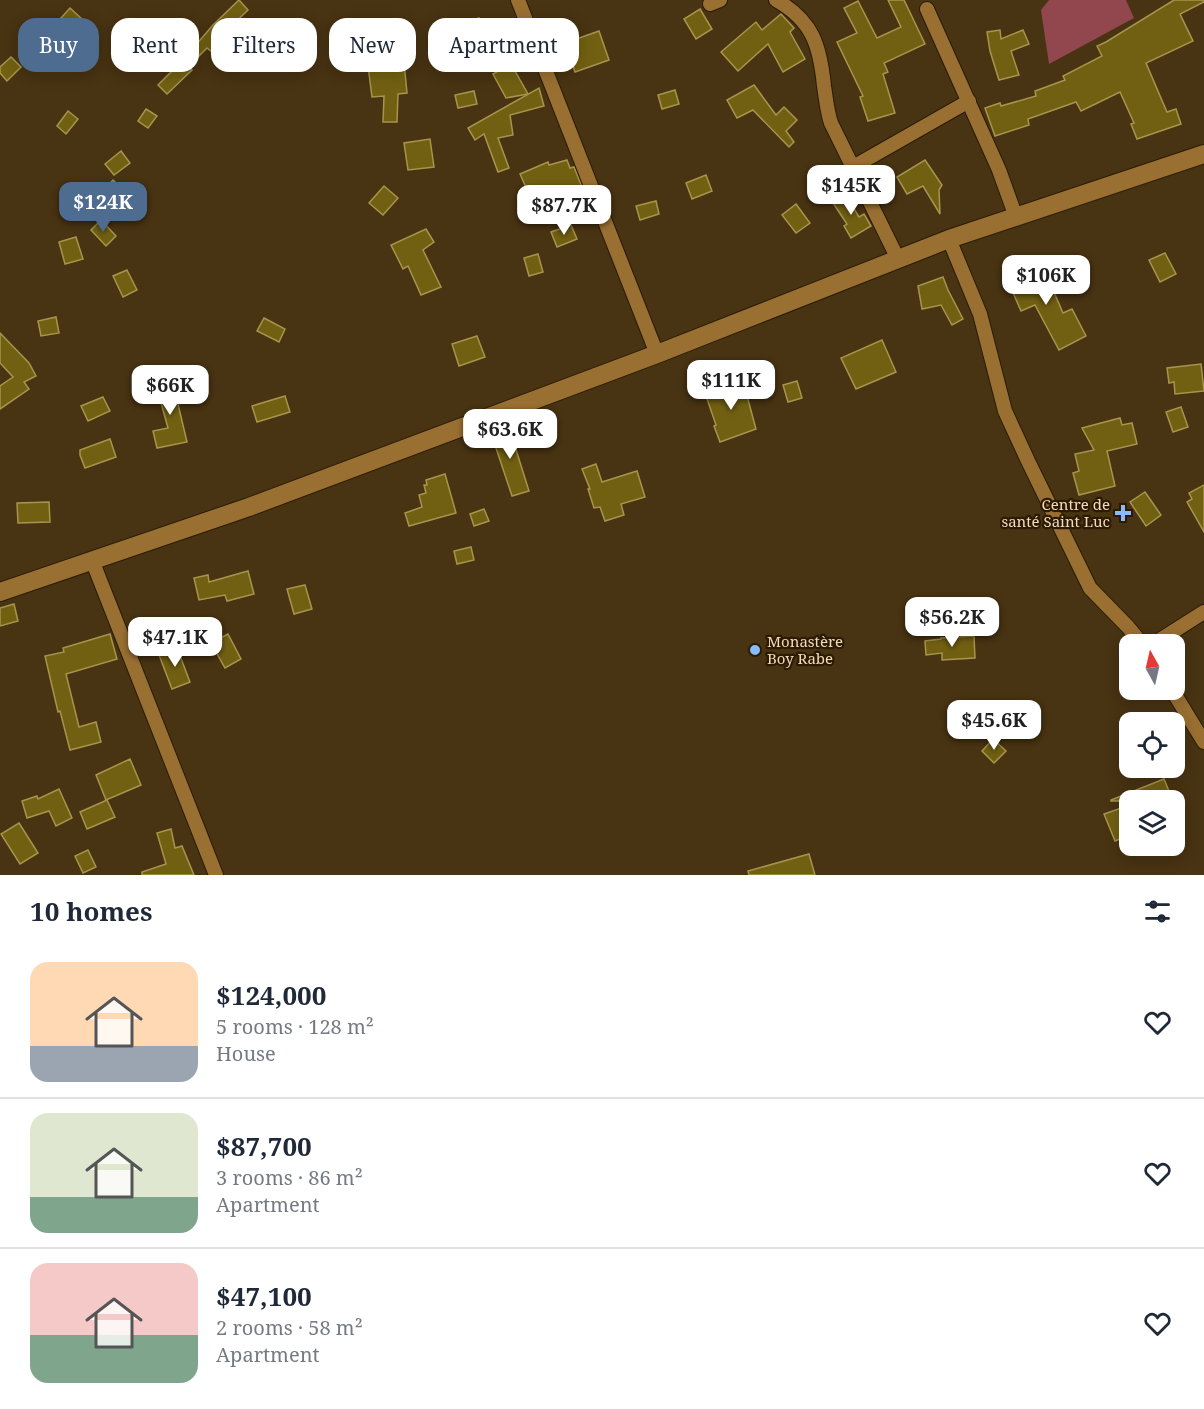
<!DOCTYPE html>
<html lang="en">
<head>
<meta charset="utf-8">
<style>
	:root { --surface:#fff; --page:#f2f2f3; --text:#1f2937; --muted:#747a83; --line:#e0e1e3; --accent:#4e6b90 }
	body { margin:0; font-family:"Noto Serif",serif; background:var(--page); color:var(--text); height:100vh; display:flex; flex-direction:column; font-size:22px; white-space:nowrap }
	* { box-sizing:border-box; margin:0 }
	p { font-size:20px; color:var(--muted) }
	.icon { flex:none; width:33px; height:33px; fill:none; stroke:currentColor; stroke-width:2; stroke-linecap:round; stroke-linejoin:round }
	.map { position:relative; height:875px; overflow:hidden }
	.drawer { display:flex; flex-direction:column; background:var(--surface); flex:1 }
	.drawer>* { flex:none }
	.guide { position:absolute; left:18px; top:18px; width:600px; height:54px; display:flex; gap:12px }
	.needle { width:39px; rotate:352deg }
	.fabs { position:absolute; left:1119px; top:634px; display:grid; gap:12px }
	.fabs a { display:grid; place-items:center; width:66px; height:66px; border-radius:12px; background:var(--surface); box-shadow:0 3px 15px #0003; font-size:30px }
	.price { position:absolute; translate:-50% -51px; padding:0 14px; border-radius:12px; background:#fff; color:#222; font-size:20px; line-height:39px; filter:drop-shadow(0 2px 3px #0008) }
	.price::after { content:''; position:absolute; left:50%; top:36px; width:18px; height:14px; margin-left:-9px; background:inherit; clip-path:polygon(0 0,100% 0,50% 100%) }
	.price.current { background:var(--accent); color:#fff }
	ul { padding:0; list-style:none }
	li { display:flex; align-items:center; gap:18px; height:150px; padding:0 30px }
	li+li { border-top:2px solid var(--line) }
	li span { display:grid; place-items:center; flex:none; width:168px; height:120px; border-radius:18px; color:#555 }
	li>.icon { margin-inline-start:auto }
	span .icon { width:72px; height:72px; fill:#fffc; stroke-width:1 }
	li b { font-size:26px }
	h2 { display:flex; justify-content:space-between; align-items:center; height:72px; padding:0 30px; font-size:26px }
	.pill { padding:0 21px; border-radius:18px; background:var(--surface); box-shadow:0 3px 15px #0003; font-size:21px; line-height:54px }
	.pill.current { background:var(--accent); color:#fff }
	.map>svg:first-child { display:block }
	.green { fill:#92464e }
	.building { fill:#726012; stroke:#a7944d; stroke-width:1.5 }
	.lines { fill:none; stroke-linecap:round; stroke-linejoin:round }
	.street-casing { stroke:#291c08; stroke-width:16 }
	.secondary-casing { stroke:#291c08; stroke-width:20 }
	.street { stroke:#9a7032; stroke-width:14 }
	.secondary { stroke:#9a7032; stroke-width:18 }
	.poi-dot { fill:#88bbfc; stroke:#2c1b02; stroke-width:2 }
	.labels { text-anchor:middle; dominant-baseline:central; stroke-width:4.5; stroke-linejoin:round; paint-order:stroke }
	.poi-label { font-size:15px; fill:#f2dbbd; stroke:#2c1b02; text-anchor:end }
</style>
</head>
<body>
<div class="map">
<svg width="1204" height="875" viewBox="0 0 1204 875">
	<rect width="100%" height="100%" fill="#483312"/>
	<polygon class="green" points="1049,0 1126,0 1134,18 1049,64 1041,10"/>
	<g class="building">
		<polygon points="239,0 248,10 223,34 225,36 212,52 207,48 196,59 189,53 213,25"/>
		<polygon points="888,0 904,0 925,44 884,63 888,72 883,74 895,113 868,121 860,97 863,96 837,42 857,33 844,8 858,1 877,38 901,27"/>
		<polygon points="1174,0 1204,0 1204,2 1180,14 1193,41 1146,63 1167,112 1176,109 1181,124 1137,139 1131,124 1134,123 1120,92 1081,111 1076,102 1028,119 1029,125 995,136 985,108 1000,103 1001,106 1036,96 1035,91 1065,80 1063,76 1102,56 1097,46 1106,42"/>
		<polygon points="70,8 83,20 64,39 52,28"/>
		<polygon points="700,9 712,29 696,39 684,19"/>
		<polygon points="781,14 794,28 790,32 805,59 783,72 768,44 738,71 721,52 756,22 762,30"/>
		<polygon points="479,18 483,31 469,35 466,22"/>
		<polygon points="1000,30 1001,39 1023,30 1029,44 1011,51 1019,75 999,80 990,51 987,32"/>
		<polygon points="599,31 609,60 575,72 565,43"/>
		<polygon points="11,57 21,67 7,81 0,73 0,67"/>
		<polygon points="180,59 192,70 167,94 158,85 171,72 169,70"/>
		<polygon points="404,62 407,93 398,94 397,122 383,122 384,96 372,97 368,66"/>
		<polygon points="511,64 528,94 506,98 493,74"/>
		<polygon points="754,85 776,115 784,107 797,120 786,131 794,142 789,147 753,110 737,118 727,100"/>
		<polygon points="539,88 544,106 510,115 513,135 498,138 509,168 498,172 484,134 475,140 468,128"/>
		<polygon points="675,90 679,104 662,109 658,95"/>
		<polygon points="474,91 477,104 458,108 455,95"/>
		<polygon points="146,109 157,116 148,128 138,121"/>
		<polygon points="68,111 78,119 66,134 57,126"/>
		<polygon points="430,139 434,167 408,170 404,143"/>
		<polygon points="121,151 130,163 114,175 105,164"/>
		<polygon points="567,160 570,168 574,167 590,207 566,216 556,188 531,199 520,174 548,162 549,165"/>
		<polygon points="925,160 942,185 939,190 940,214 923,186 907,194 897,177"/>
		<polygon points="706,175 712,191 692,199 686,183"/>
		<polygon points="113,180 129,195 119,205 103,191"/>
		<polygon points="384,186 398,198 383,215 369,203"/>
		<polygon points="844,192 859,217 864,214 871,226 851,238 844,226 847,224 831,200"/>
		<polygon points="656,201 659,214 640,220 636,206"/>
		<polygon points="796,204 810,223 796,233 782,215"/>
		<polygon points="101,220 116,236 106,246 91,230"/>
		<polygon points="571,225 577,239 557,247 551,232"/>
		<polygon points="426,229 434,242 423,250 441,287 421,295 408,266 403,269 391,245"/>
		<polygon points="76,237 83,259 65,264 59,242"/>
		<polygon points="1165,253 1176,274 1160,282 1149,260"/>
		<polygon points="538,254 543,272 529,276 524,258"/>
		<polygon points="1042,264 1063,313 1072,309 1086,336 1059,350 1035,305 1021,311 1007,279"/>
		<polygon points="127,270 137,290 123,297 113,276"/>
		<polygon points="943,277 948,290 963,319 952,325 941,305 922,309 918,286"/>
		<polygon points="56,317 59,333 41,336 38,321"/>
		<polygon points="264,318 285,329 279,342 257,331"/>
		<polygon points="0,333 29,363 36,376 24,382 29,389 0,409 0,386 13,377 0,363"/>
		<polygon points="477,336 485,357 459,366 452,344"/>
		<polygon points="882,340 896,372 856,389 841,358"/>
		<polygon points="1201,364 1204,391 1175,394 1174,382 1169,383 1167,368"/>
		<polygon points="176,380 183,403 178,404 187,442 157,448 153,431 168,428 156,385"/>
		<polygon points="743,381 756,429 720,442 714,426 716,425 705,393"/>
		<polygon points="797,381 802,398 788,402 783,385"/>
		<polygon points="285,396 290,412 257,422 252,406"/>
		<polygon points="103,397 110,411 88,421 81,406"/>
		<polygon points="1181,407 1188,427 1173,432 1166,412"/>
		<polygon points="1120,418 1122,425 1132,423 1137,444 1107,451 1115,486 1079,495 1073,473 1079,471 1075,454 1094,450 1082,428"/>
		<polygon points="508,424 529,491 512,496 490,430"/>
		<polygon points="110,439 116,457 85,468 80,455 80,450"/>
		<polygon points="596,464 602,482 637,471 645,497 621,504 624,515 605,521 600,507 594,508 588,489 590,489 582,469"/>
		<polygon points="445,474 456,513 409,526 405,513 422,507 419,495 426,493 424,485 427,485 426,480"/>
		<polygon points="1204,485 1204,532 1187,502 1192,499 1189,493"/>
		<polygon points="1145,492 1161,515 1146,526 1130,502"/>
		<polygon points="49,502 50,522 18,523 17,503"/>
		<polygon points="484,509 489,521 474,526 470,514"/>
		<polygon points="471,547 474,560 457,564 454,551"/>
		<polygon points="248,571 254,594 227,601 225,595 199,600 194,578 208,575 209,582"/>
		<polygon points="305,585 312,609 294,614 287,589"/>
		<polygon points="14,604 18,621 0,626 0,608"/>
		<polygon points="110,634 117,659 66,674 79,727 96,722 101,742 70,750 60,711 58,712 45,656 64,652 63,648"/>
		<polygon points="228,634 241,659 225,668 211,643"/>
		<polygon points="974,636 975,658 942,660 942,653 926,655 925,641 941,639 941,638"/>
		<polygon points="177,648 190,682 172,689 159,655"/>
		<polygon points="993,739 1006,751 994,763 982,751"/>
		<polygon points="130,759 141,785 106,800 96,775"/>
		<polygon points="1164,779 1173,801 1111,801 1111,800"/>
		<polygon points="59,789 72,818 56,826 49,811 27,818 22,801 37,796 38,799"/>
		<polygon points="107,800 115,817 87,829 80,812"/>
		<polygon points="1130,805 1130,835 1115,841 1104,814"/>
		<polygon points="19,823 38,853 20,864 1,834"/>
		<polygon points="171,829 175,848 182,846 194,875 142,875 142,872 166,864 157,833"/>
		<polygon points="88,850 96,867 83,873 75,856"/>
		<polygon points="809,854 815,875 749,875 748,871"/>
	</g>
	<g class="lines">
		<g class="street-casing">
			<g id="street">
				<polyline points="518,0 657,354"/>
				<path d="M776,0C813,21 820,46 824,86C826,99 827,111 831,123L898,259"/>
				<polyline points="710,4 720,0"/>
				<polyline points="927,9 999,170 1016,217"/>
				<polyline points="853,167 969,101"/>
				<polyline points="949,239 980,314 1005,411 1028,461 1090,588 1128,627 1143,645"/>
				<polyline points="92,560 216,875"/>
				<polyline points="1152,645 1204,612"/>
				<polyline points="1172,690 1204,742"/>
			</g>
		</g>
		<g class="secondary-casing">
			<polyline id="secondary" points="0,592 249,507 657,354 949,239 1204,154"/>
		</g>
		<use href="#street" class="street"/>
		<use href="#secondary" class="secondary"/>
	</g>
	<g class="poi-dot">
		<path d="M1120 504h6v6h6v6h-6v6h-6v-6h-6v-6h6z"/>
		<circle cx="755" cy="650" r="6"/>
	</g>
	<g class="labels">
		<g class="poi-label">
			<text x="1110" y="504">Centre de<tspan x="1110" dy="17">santé Saint Luc</tspan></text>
			<text x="767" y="641" text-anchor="start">Monastère<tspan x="767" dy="17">Boy Rabe</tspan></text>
		</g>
	</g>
</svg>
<div class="fabs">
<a><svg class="needle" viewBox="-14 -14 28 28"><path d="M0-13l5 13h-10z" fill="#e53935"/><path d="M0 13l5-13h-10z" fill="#747a83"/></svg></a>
<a><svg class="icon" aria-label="locate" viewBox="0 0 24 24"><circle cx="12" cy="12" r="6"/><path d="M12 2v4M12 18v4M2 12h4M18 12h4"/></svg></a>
<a><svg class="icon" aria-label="layers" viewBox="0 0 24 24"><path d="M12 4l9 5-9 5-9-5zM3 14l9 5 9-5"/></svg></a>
</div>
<b class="price" style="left:851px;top:216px">$145K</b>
<b class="price current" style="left:103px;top:233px">$124K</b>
<b class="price" style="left:564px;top:236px">$87.7K</b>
<b class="price" style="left:1046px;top:306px">$106K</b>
<b class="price" style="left:731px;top:411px">$111K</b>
<b class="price" style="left:170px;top:416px">$66K</b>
<b class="price" style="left:510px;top:460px">$63.6K</b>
<b class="price" style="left:952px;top:648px">$56.2K</b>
<b class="price" style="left:175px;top:668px">$47.1K</b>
<b class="price" style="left:994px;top:751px">$45.6K</b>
<div class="guide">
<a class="pill current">Buy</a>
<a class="pill">Rent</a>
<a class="pill">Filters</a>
<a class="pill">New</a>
<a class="pill">Apartment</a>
</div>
</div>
<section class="drawer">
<h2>10 homes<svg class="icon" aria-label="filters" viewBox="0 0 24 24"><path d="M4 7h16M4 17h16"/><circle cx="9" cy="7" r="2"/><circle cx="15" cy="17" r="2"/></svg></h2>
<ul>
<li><span style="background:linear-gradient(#ffd9b3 70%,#9aa5b1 0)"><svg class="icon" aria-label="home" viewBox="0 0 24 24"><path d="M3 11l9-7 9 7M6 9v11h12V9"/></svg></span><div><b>$124,000</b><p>5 rooms · 128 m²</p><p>House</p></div><svg class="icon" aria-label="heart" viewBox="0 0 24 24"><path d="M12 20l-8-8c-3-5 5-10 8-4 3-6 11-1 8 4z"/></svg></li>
<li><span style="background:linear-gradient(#dfe7d0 70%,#7fa58c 0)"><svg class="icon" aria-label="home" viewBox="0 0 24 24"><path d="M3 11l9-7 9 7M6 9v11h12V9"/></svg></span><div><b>$87,700</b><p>3 rooms · 86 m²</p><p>Apartment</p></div><svg class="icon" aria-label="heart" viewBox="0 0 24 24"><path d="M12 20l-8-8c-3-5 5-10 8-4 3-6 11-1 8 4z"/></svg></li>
<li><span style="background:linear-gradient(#f6c9c9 60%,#7fa58c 0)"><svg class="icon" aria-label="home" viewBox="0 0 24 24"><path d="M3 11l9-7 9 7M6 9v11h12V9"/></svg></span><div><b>$47,100</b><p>2 rooms · 58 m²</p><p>Apartment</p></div><svg class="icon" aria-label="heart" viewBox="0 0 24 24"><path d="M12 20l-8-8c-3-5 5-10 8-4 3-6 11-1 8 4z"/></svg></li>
</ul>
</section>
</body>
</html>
